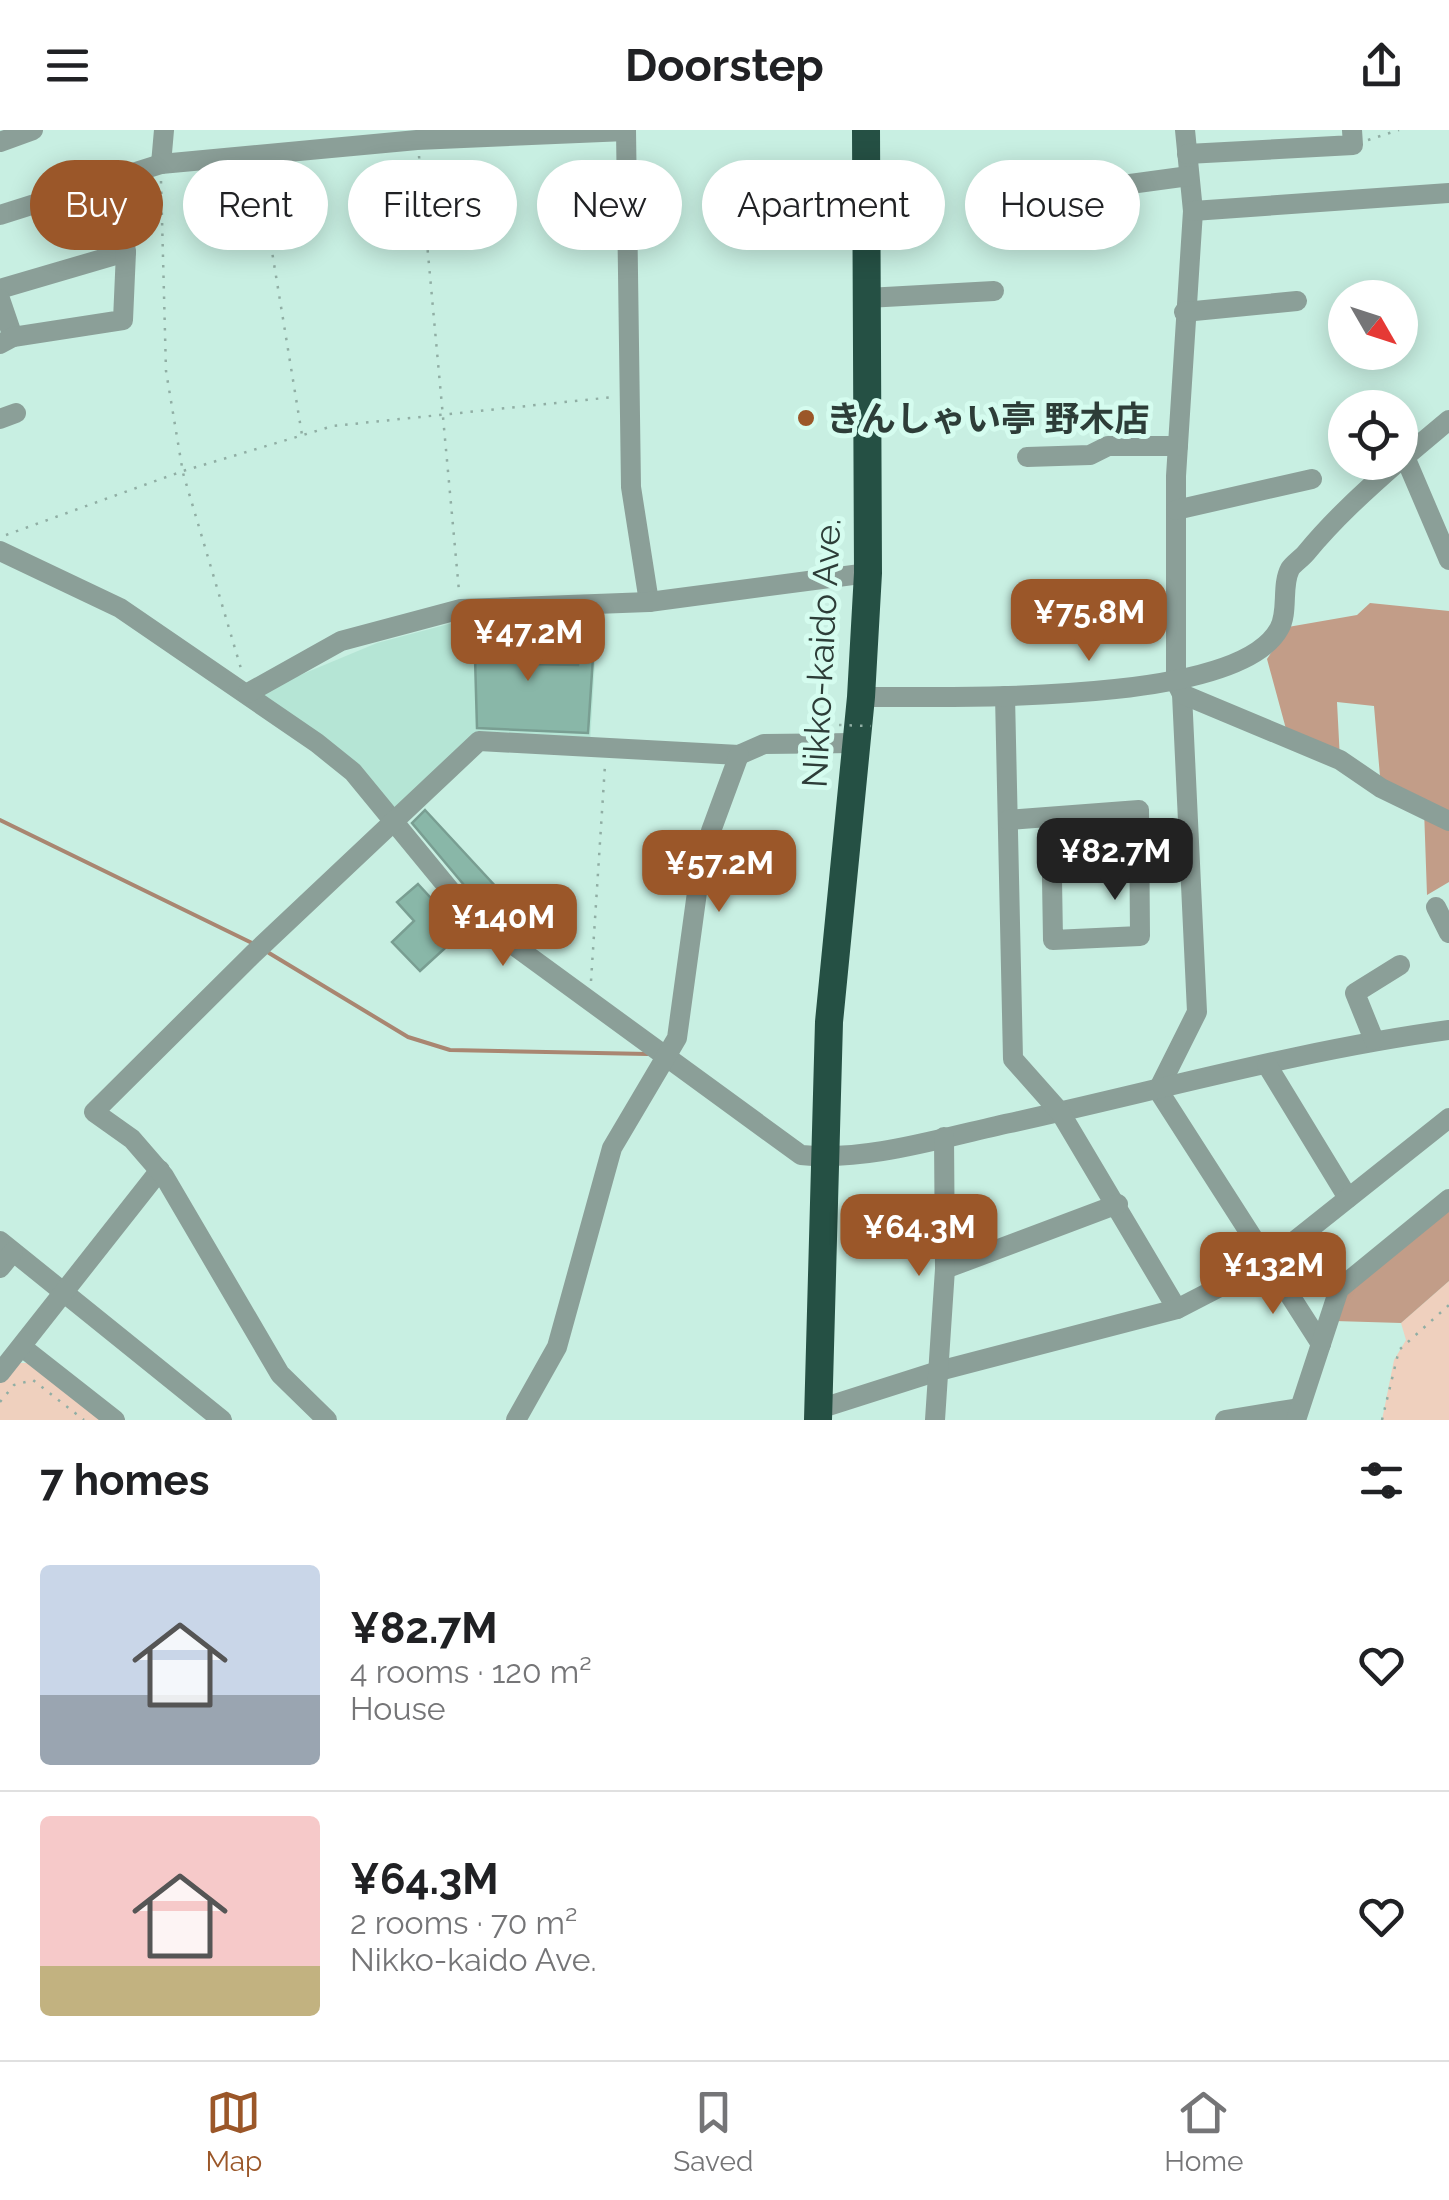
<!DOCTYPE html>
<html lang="en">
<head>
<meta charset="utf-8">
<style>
	:root { --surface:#fff; --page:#f2f2f2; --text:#202124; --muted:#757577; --line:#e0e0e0; --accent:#9b5729 }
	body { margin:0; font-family:Raleway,"Noto Sans JP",sans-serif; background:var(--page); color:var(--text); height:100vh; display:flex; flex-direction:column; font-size:38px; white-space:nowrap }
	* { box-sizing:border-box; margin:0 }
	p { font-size:32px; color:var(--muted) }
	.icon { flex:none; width:55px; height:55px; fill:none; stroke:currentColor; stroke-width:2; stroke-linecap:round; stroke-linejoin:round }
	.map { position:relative; height:1290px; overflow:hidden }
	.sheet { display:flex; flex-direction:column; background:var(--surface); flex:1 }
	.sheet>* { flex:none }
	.hud { position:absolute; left:30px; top:30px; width:1390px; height:90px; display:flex; gap:20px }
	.needle { width:65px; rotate:129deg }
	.tools { position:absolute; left:1328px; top:150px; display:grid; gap:20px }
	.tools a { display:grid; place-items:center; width:90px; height:90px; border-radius:50%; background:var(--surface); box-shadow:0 5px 25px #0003; font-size:50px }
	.price { position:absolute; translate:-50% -85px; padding:0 22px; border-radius:20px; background:var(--accent); color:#fff; font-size:32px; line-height:65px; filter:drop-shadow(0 2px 5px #0008) }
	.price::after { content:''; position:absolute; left:50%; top:60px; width:30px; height:22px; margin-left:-15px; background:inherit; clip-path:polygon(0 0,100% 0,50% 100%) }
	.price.active { background:#222; color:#fff }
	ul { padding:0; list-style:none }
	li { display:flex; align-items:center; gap:30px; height:250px; padding:0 40px }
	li+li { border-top:2px solid var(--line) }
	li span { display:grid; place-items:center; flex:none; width:280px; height:200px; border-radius:10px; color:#555 }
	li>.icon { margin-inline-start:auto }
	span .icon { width:120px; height:120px; fill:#fffc; stroke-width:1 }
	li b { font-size:42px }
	h2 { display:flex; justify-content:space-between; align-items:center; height:120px; padding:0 40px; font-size:42px }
	.pill { padding:0 35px; border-radius:45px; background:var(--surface); box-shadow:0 5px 25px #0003; font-size:35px; line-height:90px }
	.pill.active { background:var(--accent); color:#fff }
	header { display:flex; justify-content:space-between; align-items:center; height:130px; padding:0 40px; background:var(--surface); font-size:45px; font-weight:700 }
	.tab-bar { display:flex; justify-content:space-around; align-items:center; height:140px; border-top:2px solid var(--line); background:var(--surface); font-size:28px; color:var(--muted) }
	.tab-bar a { display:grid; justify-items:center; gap:5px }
	.tab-bar .active { color:var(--accent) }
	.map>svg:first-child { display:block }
	.built { fill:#b5e5d5 }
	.green { fill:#efd0be }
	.forest { fill:#c29d88 }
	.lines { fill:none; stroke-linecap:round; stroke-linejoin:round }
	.stream { stroke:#a98671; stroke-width:4 }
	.building { fill:#89b7a8; stroke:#799e92; stroke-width:2.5 }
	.path { stroke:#90aea4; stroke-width:2.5; stroke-dasharray:2.5 8; stroke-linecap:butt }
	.minor { stroke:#8b9f98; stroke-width:20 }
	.highway { stroke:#255044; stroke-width:28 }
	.path-bridge { stroke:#90aea4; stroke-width:2.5; stroke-dasharray:2.5 8; stroke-linecap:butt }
	.poi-dot { fill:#9b5729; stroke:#d5fcef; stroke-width:4 }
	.labels { text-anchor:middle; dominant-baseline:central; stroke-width:10; stroke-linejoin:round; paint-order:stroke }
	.poi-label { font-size:35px; font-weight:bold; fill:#2d3d38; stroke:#d5fcef; text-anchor:start }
	.street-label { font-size:35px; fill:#2d3d38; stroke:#d5fcef }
</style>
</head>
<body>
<header><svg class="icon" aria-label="menu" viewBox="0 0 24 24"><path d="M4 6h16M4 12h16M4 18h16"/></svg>Doorstep<svg class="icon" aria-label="share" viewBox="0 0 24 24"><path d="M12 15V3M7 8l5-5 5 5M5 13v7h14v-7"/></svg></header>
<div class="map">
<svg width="1449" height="1290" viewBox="0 0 1449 1290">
	<rect width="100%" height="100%" fill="#c8efe2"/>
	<polygon class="built" points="598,485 590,613 474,610 394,687 257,563 377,513 460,491"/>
	<g class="green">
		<polygon points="1449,1151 1449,1290 1382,1290 1394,1230 1406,1210 1401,1193"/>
		<polygon points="17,1233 28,1233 103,1290 0,1290 0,1253"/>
	</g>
	<g class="forest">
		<polygon points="1370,473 1449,481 1449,752 1427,765 1424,679 1381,658 1374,576 1337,572 1340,630 1289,610 1267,529 1288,497 1357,485"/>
		<polygon points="1449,1069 1449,1151 1401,1193 1335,1191 1339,1159"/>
	</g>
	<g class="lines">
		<g class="stream">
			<polyline points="0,690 252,813"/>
			<polyline points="269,823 408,907 450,920 648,924"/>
		</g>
	</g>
	<g class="building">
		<polygon points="524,491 528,534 578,535 581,512 594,512 588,603 477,598 474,492"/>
		<polygon points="425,680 497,758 480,774 412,693"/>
		<polygon points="418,754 441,779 445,776 467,798 420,841 392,812 414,791 397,772"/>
	</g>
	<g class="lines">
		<g class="path">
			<polyline points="1368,10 1399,0"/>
			<polyline points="419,26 459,461"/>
			<polyline points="259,42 302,305"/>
			<polyline points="161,51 166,241 183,343 242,542"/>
			<polyline points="6,405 183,341 333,296 614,267"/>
			<polyline points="591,851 605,635"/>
			<polyline points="0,1272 14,1255 33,1250 84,1290"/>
			<polyline points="1382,1290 1399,1220 1449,1175"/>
		</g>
		<g class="minor">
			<polyline points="626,0 631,357 649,472"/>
			<polyline points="1185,0 1193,81 1176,346 1176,552 1182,564 1197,882 1158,960 1321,1214"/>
			<polyline points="0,12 33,0"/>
			<polyline points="1187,24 1353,15 1352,0"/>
			<polyline points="161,34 164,0"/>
			<polyline points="1086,60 1189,46"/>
			<polyline points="1193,81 1449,63"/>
			<polyline points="0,85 161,34 417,10 626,1"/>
			<polyline points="0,159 126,122"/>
			<polyline points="867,168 994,161"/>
			<polyline points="0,169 13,207"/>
			<polyline points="1184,182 1297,171"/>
			<polyline points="0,214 13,207 123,190 126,122 115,47"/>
			<polyline points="0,289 16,283"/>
			<polyline points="1027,327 1090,325 1108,316 1178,316"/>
			<polyline points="1405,327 1449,430"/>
			<polyline points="1400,331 1449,290"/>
			<polyline points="1176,380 1312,349"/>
			<path d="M0,421L120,478L317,613L353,642L468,782L801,1025C868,1032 944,1007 1010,993C1156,961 1301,920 1449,900"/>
			<polyline points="248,563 341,511 461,479 649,472 868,443"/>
			<polyline points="1182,564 1340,630 1381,658 1449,691"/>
			<polyline points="1005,566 1013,929 1060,982 1177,1179"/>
			<path d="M861,567C945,566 1236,577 1279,499C1289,482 1281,456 1290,439C1293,434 1302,428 1306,423C1334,389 1365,361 1398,332"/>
			<polyline points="1008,690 1139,680 1140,806 1053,810 1051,687"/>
			<polyline points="1436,777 1449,803"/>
			<polyline points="1374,910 1355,863 1400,835"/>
			<polyline points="1267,935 1348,1068"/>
			<polyline points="0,1111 222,1290"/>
			<polyline points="0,1138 13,1122"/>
			<polyline points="945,1139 1118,1074"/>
			<polyline points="22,1217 115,1290"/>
			<polyline points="0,1243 160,1040"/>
			<polyline points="819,1279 935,1242 1177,1179 1268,1132 1449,988"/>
			<polyline points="327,1290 280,1244 164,1046 132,1009 94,982 253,824 479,611 739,625 764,614 856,613"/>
			<polyline points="516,1290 557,1217 612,1018 677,908 698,755 711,701 739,625"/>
			<polyline points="935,1290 945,1139 944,1007"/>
			<polyline points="1225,1290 1299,1278"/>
			<polyline points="1296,1290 1339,1159 1449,1069"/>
		</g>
		<polyline class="highway" points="818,1290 829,892 861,567 868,443 866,0"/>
		<polyline class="path-bridge" points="839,595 871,596"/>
	</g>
	<circle class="poi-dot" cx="806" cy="288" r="10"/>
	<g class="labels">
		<g class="poi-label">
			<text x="826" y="288">きんしゃい亭 野木店</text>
		</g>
		<g class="street-label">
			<text transform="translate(821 523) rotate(-87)">Nikko-kaido Ave.</text>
		</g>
	</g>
</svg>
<div class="tools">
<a><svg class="needle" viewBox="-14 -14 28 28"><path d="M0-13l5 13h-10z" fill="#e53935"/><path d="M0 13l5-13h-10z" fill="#757577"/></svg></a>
<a><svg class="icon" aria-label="locate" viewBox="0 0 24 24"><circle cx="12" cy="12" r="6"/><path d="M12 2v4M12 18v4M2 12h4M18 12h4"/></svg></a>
</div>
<b class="price" style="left:1089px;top:534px">¥75.8M</b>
<b class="price" style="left:528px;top:554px">¥47.2M</b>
<b class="price active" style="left:1115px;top:773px">¥82.7M</b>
<b class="price" style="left:719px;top:785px">¥57.2M</b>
<b class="price" style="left:503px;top:839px">¥140M</b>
<b class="price" style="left:919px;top:1149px">¥64.3M</b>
<b class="price" style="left:1273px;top:1187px">¥132M</b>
<div class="hud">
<a class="pill active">Buy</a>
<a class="pill">Rent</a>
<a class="pill">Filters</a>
<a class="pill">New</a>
<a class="pill">Apartment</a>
<a class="pill">House</a>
</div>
</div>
<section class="sheet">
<h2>7 homes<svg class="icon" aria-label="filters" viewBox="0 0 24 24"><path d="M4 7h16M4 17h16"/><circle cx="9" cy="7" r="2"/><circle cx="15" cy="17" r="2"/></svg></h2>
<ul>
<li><span style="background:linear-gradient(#c9d6e8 65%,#9aa5b1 0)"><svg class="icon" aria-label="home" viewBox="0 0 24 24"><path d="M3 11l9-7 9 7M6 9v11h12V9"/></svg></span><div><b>¥82.7M</b><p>4 rooms · 120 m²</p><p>House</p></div><svg class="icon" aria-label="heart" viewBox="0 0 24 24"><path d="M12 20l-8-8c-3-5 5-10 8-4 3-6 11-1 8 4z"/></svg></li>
<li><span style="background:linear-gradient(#f6c9c9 75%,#c2b280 0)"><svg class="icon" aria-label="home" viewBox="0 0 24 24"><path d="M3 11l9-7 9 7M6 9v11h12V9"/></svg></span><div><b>¥64.3M</b><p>2 rooms · 70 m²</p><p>Nikko-kaido Ave.</p></div><svg class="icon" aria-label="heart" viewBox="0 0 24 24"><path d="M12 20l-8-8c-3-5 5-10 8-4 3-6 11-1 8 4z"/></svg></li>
</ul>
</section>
<nav class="tab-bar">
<a class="active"><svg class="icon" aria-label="map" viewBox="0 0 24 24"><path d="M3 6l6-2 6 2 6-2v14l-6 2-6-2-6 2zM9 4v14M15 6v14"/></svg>Map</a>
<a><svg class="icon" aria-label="saved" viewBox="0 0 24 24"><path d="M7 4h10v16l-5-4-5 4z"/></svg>Saved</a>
<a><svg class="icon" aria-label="home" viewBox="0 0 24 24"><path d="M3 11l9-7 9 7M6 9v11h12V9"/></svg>Home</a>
</nav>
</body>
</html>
